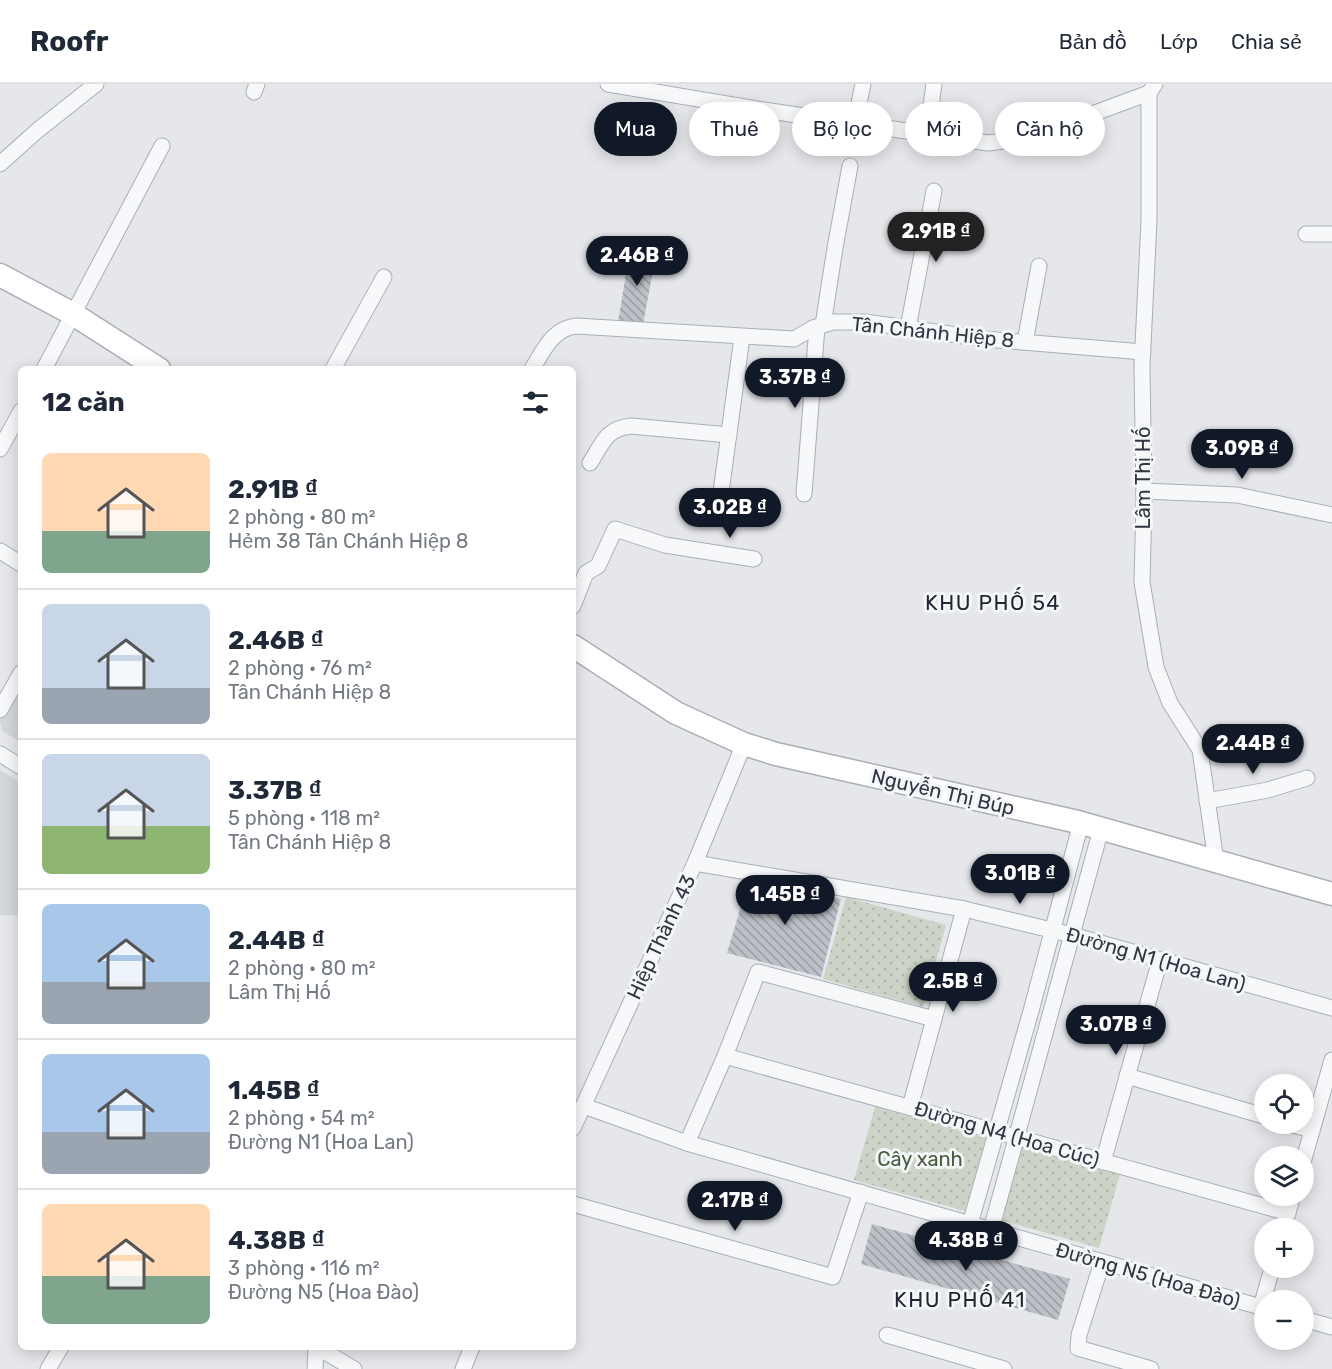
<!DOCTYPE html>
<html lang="vi">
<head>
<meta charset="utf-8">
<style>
	:root { --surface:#fff; --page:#f2f2f3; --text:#1f2937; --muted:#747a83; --line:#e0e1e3; --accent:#111827 }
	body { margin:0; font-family:Rubik,sans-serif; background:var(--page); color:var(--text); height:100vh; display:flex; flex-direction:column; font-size:22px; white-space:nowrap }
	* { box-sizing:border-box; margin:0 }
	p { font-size:20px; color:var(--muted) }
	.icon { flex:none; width:33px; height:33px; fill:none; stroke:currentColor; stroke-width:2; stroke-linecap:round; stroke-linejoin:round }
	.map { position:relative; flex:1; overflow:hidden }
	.side { position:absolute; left:18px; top:282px; width:558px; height:984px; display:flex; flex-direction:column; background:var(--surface); border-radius:9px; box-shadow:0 3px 15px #0003 }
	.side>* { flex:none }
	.top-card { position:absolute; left:594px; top:18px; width:570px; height:54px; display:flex; gap:12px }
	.buttons { position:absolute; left:1254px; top:990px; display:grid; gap:12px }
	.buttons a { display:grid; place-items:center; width:60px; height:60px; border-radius:50%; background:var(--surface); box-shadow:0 3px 15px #0003; font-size:30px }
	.price { position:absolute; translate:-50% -51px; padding:0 14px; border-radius:21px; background:var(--accent); color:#fff; font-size:20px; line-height:39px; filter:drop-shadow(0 2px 3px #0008) }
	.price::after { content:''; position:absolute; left:50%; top:36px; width:18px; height:14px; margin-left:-9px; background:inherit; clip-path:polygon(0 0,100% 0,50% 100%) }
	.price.selected { background:#222; color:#fff }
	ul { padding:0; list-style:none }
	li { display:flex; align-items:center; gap:18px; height:150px; padding:0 24px }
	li+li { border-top:2px solid var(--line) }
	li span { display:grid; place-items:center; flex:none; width:168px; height:120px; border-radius:9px; color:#555 }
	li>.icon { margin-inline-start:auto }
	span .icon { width:72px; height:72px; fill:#fffc; stroke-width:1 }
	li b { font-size:26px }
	h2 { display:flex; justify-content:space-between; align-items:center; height:72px; padding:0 24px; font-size:26px }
	.chip { padding:0 21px; border-radius:27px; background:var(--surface); box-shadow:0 3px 15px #0003; font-size:21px; line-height:54px }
	.chip.selected { background:var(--accent); color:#fff }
	header { display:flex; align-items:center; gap:36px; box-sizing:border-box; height:84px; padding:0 30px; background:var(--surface); border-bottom:2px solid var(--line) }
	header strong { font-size:28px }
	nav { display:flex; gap:33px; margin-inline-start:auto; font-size:21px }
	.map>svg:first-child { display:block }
	.built { fill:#d3d7dc }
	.park { fill:url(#park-dots) }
	.building { fill:url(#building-back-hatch) }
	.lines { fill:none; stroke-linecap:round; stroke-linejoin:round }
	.street-casing { stroke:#aaaeb5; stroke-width:17 }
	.secondary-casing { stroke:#aaaeb5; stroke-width:25 }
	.street { stroke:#f7f8f9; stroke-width:15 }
	.secondary { stroke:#fff; stroke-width:22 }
	.labels { text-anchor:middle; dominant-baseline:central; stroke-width:6; stroke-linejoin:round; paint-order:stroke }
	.street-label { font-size:20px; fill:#2e3642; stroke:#f4f6f8 }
	.park-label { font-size:20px; fill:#445c3c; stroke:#f4f6f8 }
	.neighbourhood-label { font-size:21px; letter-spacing:1.5px; fill:#202733; stroke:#f4f6f8 }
</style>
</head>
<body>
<header>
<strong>Roofr</strong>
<nav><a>Bản đồ</a><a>Lớp</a><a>Chia sẻ</a></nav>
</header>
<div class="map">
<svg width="1332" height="1285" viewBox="0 0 1332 1285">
	<defs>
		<pattern id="park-dots" width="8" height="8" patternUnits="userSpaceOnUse" patternTransform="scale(1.5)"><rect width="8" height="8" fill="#cbd4c7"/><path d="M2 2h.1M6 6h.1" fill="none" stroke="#afb7ac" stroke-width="1.8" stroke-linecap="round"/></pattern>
		<pattern id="building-back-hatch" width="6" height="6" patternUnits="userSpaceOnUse" patternTransform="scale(1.5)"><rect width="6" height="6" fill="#bcc1c7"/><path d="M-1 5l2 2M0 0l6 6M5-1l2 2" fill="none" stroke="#999ea3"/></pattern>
	</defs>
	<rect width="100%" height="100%" fill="#e5e7eb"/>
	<g class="built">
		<polygon points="21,598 21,658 2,647 0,636"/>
		<polygon points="0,686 21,699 21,831 0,831"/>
	</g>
	<g class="park">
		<polygon points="846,813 946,841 923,923 823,895"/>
		<polygon points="875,1023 986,1054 965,1127 854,1096"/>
		<polygon points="1022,1063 1120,1090 1099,1164 1001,1136"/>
	</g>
	<g class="building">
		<polygon points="631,160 657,165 642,246 617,244"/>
		<polygon points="751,789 841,815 821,893 727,869"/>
		<polygon points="872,1140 1070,1195 1058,1236 861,1180"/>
	</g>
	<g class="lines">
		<g class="street-casing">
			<g id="street">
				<polyline points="608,0 770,27 988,59 1027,54 1149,9"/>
				<polyline points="1155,0 1149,9 1149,136 1142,282 1144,417 1142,498 1156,583 1170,619 1200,666 1216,777"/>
				<polyline points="254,8 257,0"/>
				<polyline points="855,39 863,0"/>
				<polyline points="927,50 934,0"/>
				<polyline points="0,80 38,46 96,0"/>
				<polyline points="1306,150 1332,150"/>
				<polyline points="823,241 835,164 850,82"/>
				<polyline points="908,244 934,107"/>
				<polyline points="1025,258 1039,182"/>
				<polyline points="44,285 162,62"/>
				<polyline points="333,285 384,193"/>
				<path d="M532,285C544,266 552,245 576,242L794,255L813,244L833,238H865L985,255L1143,268"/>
				<polyline points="0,365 21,327"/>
				<path d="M590,379C603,359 605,345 631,342L729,351"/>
				<polyline points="1144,407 1237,411 1332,431"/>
				<polyline points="721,408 742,253"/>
				<polyline points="804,410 817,243"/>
				<polyline points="0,467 21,480"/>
				<polyline points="573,522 586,489 598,482 615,445 665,461 754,475"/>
				<polyline points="0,626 21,589"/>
				<polyline points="0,670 21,683"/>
				<polyline points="1207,717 1268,706 1307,694"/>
				<polyline points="695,779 964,825 1072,851 1332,924"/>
				<polyline points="725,972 1288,1129"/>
				<polyline points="1127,992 1264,1032"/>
				<polyline points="584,1022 687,1059 1264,1224"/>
				<polyline points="910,1023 964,825"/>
				<polyline points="1289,1040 1312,1046"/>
				<polyline points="573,1044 695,779 744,660"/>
				<polyline points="687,1059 725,972 758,888 934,935"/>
				<polyline points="1304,1075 1332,976"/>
				<polyline points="1103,1078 1160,876"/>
				<polyline points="573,1120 833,1193 861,1108"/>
				<polyline points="970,1140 1031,927 1081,739"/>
				<polyline points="1283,1144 1293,1112"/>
				<polyline points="991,1146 1101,745"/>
				<polyline points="1102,1178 1079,1251 1078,1264 1151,1285"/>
				<polyline points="1261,1223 1272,1184"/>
				<polyline points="1304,1235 1332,1243"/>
				<polyline points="887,1251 1004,1285"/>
				<polyline points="317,1263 354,1285"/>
				<polyline points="48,1285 61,1263"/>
				<polyline points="315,1285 316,1263"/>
				<polyline points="463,1285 472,1263"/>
			</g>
		</g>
		<g class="secondary-casing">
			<g id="secondary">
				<polyline points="0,191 73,230 159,285"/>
				<polyline points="573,562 676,629 744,660 776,670 1078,738 1332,810"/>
			</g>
		</g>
		<use href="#street" class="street"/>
		<use href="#secondary" class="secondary"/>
	</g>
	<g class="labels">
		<g class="street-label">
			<text transform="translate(933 248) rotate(6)">Tân Chánh Hiệp 8</text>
			<text transform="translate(1143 394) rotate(-90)">Lâm Thị Hố</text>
			<text transform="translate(943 708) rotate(13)">Nguyễn Thị Búp</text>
			<text transform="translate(661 853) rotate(-65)">Hiệp Thành 43</text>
			<text transform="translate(1156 875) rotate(16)">Đường N1 (Hoa Lan)</text>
			<text transform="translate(1007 1050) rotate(16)">Đường N4 (Hoa Cúc)</text>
			<text transform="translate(1148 1191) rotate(16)">Đường N5 (Hoa Đào)</text>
		</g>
		<g class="park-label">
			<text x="920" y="1075">Cây xanh</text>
		</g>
		<g class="neighbourhood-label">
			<text x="993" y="518">KHU PHỐ 54</text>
			<text x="960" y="1215">KHU PHỐ 41</text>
		</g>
	</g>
</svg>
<div class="buttons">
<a><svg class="icon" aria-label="locate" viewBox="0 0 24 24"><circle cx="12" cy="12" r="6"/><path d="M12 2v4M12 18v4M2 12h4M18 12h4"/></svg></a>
<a><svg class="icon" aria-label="layers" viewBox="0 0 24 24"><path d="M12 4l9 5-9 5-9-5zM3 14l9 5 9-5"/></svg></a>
<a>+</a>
<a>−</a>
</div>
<b class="price selected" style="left:936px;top:179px">2.91B ₫</b>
<b class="price" style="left:637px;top:203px">2.46B ₫</b>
<b class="price" style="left:795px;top:325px">3.37B ₫</b>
<b class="price" style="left:1242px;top:396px">3.09B ₫</b>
<b class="price" style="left:730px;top:455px">3.02B ₫</b>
<b class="price" style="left:1253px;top:691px">2.44B ₫</b>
<b class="price" style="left:1020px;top:821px">3.01B ₫</b>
<b class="price" style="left:785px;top:842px">1.45B ₫</b>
<b class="price" style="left:953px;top:929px">2.5B ₫</b>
<b class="price" style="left:1116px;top:972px">3.07B ₫</b>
<b class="price" style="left:735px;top:1148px">2.17B ₫</b>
<b class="price" style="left:966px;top:1188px">4.38B ₫</b>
<div class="top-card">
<a class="chip selected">Mua</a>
<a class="chip">Thuê</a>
<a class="chip">Bộ lọc</a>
<a class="chip">Mới</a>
<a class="chip">Căn hộ</a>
</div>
<section class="side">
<h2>12 căn<svg class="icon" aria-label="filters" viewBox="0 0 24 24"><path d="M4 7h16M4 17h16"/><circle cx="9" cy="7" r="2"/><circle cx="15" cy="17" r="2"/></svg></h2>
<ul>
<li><span style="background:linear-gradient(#ffd9b3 65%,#7fa58c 0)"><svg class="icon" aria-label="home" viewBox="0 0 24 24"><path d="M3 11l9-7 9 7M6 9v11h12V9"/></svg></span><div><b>2.91B ₫</b><p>2 phòng · 80 m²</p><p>Hẻm 38 Tân Chánh Hiệp 8</p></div></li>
<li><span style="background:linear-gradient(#c9d6e8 70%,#9aa5b1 0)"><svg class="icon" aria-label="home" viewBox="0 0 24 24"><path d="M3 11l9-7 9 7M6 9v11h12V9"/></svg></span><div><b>2.46B ₫</b><p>2 phòng · 76 m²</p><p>Tân Chánh Hiệp 8</p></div></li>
<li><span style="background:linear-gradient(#c9d6e8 60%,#8fb573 0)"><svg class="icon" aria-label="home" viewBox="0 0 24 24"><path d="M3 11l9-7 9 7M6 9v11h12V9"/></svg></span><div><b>3.37B ₫</b><p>5 phòng · 118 m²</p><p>Tân Chánh Hiệp 8</p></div></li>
<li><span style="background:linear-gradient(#a9c7e8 65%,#9aa5b1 0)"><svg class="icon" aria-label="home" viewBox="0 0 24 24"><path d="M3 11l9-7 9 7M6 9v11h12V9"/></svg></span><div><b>2.44B ₫</b><p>2 phòng · 80 m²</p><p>Lâm Thị Hố</p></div></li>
<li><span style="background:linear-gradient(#a9c7e8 65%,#9aa5b1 0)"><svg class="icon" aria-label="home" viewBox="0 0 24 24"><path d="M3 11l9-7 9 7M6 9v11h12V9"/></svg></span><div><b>1.45B ₫</b><p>2 phòng · 54 m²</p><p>Đường N1 (Hoa Lan)</p></div></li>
<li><span style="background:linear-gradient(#ffd9b3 60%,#7fa58c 0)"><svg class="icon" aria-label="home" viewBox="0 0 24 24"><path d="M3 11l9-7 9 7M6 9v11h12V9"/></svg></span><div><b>4.38B ₫</b><p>3 phòng · 116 m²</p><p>Đường N5 (Hoa Đào)</p></div></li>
</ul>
</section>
</div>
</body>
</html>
